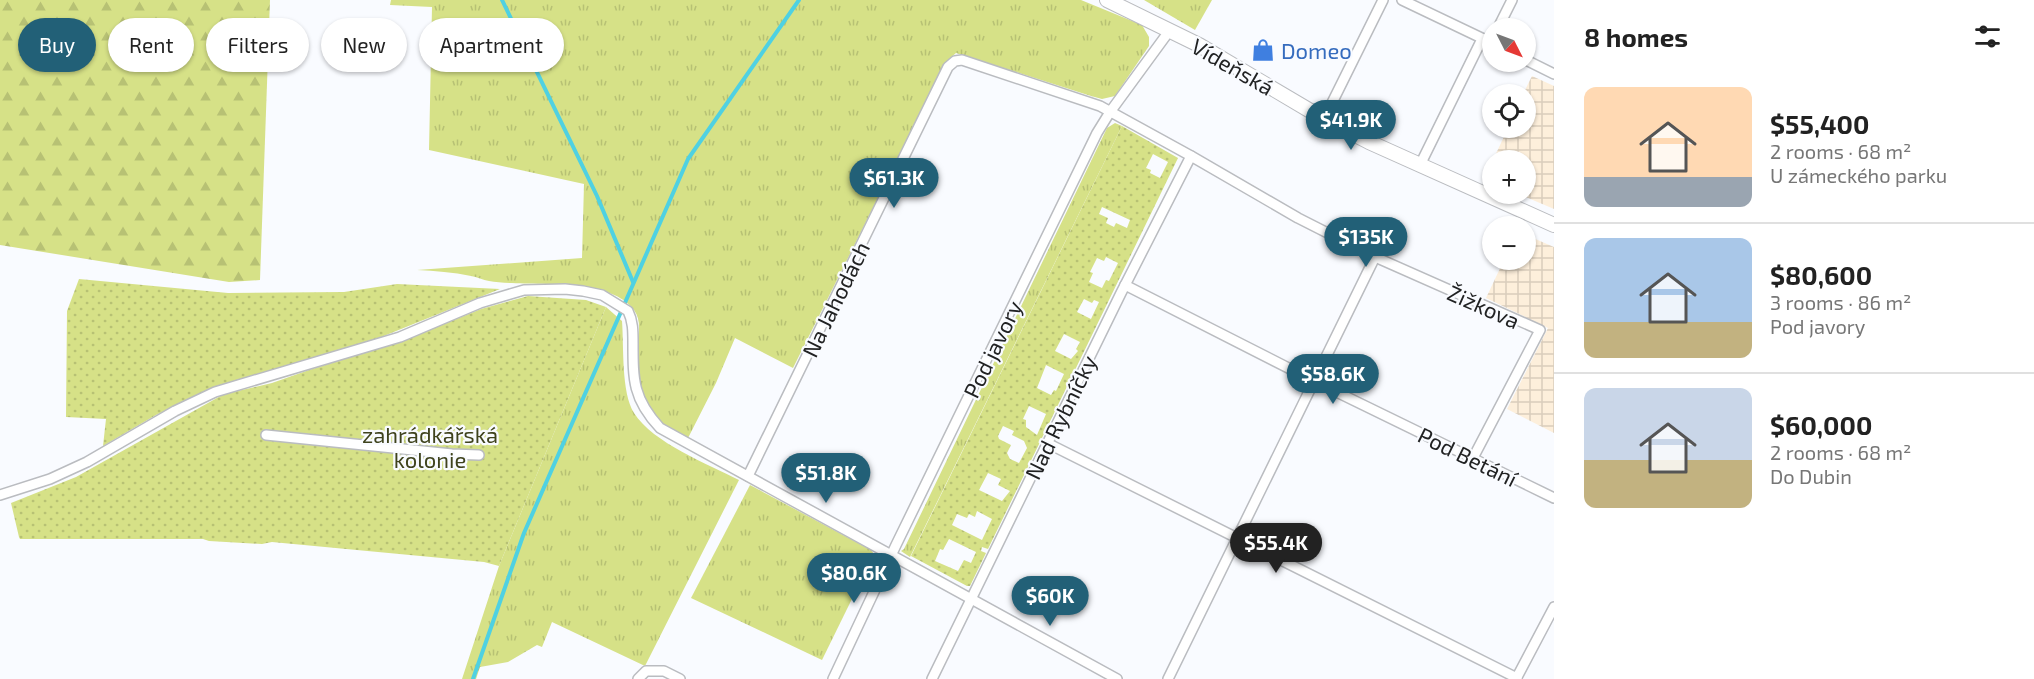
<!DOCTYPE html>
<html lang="en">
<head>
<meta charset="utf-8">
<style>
	:root { --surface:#fff; --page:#f2f2f2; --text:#222; --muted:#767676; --line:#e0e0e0; --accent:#226077 }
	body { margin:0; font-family:"Exo 2",sans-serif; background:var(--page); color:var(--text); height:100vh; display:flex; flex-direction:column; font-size:22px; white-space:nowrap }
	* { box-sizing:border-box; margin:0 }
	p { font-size:20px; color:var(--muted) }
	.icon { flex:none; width:33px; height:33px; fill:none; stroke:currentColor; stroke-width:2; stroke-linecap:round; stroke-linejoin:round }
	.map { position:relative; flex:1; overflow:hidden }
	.details { display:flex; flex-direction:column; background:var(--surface); width:480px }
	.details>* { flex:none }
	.top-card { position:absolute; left:18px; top:18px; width:570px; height:54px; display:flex; gap:12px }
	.needle { width:39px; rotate:132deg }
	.fabs { position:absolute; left:1482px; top:18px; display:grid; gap:12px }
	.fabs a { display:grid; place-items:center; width:54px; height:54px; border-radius:50%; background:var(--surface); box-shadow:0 2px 4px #0004; font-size:30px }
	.price { position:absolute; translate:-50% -51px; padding:0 14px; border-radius:21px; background:var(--accent); color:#fff; font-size:20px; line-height:39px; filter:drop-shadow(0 2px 3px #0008) }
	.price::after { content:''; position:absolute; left:50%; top:36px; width:18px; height:14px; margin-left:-9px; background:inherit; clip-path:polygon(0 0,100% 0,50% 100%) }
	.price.on { background:#222; color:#fff }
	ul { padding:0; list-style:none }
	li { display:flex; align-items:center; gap:18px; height:150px; padding:0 30px }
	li+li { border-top:2px solid var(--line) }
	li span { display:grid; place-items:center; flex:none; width:168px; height:120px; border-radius:12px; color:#555 }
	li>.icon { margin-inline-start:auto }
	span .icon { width:72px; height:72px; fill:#fffc; stroke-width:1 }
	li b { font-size:26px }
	h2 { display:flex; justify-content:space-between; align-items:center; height:72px; padding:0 30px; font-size:26px }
	.tag { padding:0 21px; border-radius:27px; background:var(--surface); box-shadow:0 2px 4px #0004; font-size:21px; line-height:54px }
	.tag.on { background:var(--accent); color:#fff }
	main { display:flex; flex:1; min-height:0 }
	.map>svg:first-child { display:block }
	.industrial { fill:url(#industrial-grid) }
	.grass { fill:url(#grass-tufts) }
	.forest { fill:url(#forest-firs) }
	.garden { fill:url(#garden-dots); fill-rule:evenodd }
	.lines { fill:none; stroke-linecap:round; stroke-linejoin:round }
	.stream { stroke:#4fd1e2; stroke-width:4 }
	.minor-casing { stroke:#babcc0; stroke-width:12 }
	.secondary-casing { stroke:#babcc0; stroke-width:16 }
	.minor { stroke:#fff; stroke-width:9 }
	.secondary { stroke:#fff; stroke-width:14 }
	.labels { text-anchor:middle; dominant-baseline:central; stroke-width:4.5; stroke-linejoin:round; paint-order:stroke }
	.shop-label { font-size:22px; fill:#366cbe; stroke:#f9fbff; text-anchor:start }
	.street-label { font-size:22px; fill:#212223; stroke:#f9fbff }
	.park-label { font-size:22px; fill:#3f431d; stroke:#f9fbff }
</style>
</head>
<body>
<main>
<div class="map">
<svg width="1554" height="679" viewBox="0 0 1554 679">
	<defs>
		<pattern id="industrial-grid" width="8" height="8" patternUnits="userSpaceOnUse" patternTransform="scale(1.5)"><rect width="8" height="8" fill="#fdefdb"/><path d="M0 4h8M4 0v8" fill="none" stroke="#d9cdbc"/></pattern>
		<pattern id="grass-tufts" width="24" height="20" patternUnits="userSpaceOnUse" patternTransform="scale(1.5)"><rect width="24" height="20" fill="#d6e187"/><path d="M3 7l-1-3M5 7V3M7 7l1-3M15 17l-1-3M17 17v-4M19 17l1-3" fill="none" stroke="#b7c174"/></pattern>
		<pattern id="forest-firs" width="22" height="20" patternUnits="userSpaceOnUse" patternTransform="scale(1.5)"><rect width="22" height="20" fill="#d6e187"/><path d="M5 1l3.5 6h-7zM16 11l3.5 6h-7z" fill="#b7c174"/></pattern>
		<pattern id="garden-dots" width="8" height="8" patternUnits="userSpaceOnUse" patternTransform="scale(1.5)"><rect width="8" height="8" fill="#d6e187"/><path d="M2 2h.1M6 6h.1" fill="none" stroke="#b7c174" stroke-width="1.8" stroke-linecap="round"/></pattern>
	</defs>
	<rect width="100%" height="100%" fill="#f9fbff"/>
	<g class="industrial">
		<polygon points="1532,76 1554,86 1554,209 1519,194 1526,194 1526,160 1492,160 1492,181 1485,177 1508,128 1526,128 1526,94 1523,94"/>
		<polygon points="1526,235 1554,247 1554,433 1507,409 1548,328 1486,298 1504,260 1526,260"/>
	</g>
	<g class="grass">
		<path d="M391,0H1081L1142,25L1149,37V46L1115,96L1102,99L1091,96L956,53L946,62L793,368L735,338L716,383L687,440C678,434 667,429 660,422C638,402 636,369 638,341C639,330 641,320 634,310C608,275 527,288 489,281C483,280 477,277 471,276C453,272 435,271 417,270L582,258L584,184L429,150L432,7L390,5Z"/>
		<polygon points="1144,0 1212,0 1195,30"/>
		<polygon points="1115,123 1122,126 910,557 901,551 904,549 1107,128"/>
		<path d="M606,307L622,321C624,347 621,392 634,413C653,443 708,464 739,480L645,666L552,622L542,647L537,645L508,662L480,667L476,679H462L499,566Z"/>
		<polygon points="750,485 871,550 874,554 822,660 691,598"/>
	</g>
	<polygon class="forest" points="0,0 270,0 260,280 229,282 0,245"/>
	<g class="garden">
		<path d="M1122,126L1178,158L988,549L982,547L981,551L986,553L970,586H967L911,556ZM1153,154L1168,162L1160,178L1150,173L1151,170L1146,168ZM1102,207L1130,220L1127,228L1116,223L1114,227L1106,223L1108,218L1099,214ZM1106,257L1118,263L1109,281L1106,280L1102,288L1089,282L1093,273L1090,272L1097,258L1104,261ZM1084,299L1092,303L1094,300L1099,302L1091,319L1077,312ZM1064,334L1080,342L1076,349L1078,351L1071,359L1055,351ZM1046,365L1064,374L1056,391L1054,390L1051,395L1037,388ZM1029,406L1046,414L1037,435L1026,427V420L1023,419ZM1003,426L1014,431L1012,435L1024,441L1027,448L1019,463L1010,459L1007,453L1011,445L999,439L998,436ZM988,473L1001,479L998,485L1010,491L1002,501L979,490ZM977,511L992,519L982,540L952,525L957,514L967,518L969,514L975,517ZM949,539L976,552L971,563L964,560L958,571L935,561L940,549L943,550Z"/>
		<polygon points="79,279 228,293 344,292 397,284 500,289 369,342 217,386 156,415 103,446 106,419 66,417 67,311"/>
		<polygon points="528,296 586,300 606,307 499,566 484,562 272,542 262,544 209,541 203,539 20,539 19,537 11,503 76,477 224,394 272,383 309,370 400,342 481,309"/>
	</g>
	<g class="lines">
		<g class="stream">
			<polyline points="502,0 597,196 633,282"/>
			<polyline points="473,679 524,533 688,159 799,0"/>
		</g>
		<g class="minor-casing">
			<g id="minor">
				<polyline points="1402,0 1492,43"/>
				<polyline points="1498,28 1512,0"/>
				<polyline points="1526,60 1554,74"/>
				<polyline points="1324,119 1383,0"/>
				<polyline points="1420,165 1482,39"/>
				<polyline points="1125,285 1314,381 1554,498"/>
				<polyline points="266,435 452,454 479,455"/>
				<polyline points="1047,443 1517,678"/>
				<polyline points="748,476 948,67 955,61 962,60 1100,106 1191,156 1298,218 1375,257 1540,330 1473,458"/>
				<path d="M0,495L50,479L87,462L175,411L215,392L400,337L480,303L507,295L524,290L565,289L583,291L602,295L628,311C633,321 633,331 633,343C633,380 633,399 660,428L1117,679"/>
				<polyline points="638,679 646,671 664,671 680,679"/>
				<polyline points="833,679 896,545 1097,133 1110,112 1170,30"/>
				<polyline points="932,679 1121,293 1191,156"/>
				<polyline points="1168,679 1375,257"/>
				<polyline points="1516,679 1554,607"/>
			</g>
		</g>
		<g class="secondary-casing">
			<polyline id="secondary" points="1107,0 1199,45 1324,119 1369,142 1554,225"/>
		</g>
		<use href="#minor" class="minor"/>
		<use href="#secondary" class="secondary"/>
	</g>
	<defs>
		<g id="shop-bare" transform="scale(1.8)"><path d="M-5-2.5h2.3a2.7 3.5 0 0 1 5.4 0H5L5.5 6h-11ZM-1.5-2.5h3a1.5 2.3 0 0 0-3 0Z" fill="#3f7fe0" stroke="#f9fbff" stroke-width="2.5" paint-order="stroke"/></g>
	</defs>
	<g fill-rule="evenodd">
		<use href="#shop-bare" x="1263" y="50"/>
	</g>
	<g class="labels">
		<g class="shop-label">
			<text x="1281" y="50">Domeo</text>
		</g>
		<g class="street-label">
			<text transform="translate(1233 66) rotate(30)">Vídeňská</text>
			<text transform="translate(835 299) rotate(-64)">Na Jahodách</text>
			<text transform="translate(1484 306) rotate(24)">Žižkova</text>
			<text transform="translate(992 349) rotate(-64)">Pod javory</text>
			<text transform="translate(1060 417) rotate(-64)">Nad Rybníčky</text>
			<text transform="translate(1468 456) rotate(26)">Pod Betání</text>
		</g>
		<g class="park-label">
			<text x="430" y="434">zahrádkářská<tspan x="430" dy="25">kolonie</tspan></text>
		</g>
	</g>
</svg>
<div class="fabs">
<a><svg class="needle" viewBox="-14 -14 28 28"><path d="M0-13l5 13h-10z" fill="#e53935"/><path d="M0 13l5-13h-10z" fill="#767676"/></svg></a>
<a><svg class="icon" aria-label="locate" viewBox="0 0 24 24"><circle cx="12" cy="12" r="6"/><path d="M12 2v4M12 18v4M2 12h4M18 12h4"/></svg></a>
<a>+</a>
<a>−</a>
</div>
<b class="price" style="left:1351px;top:151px">$41.9K</b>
<b class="price" style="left:894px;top:209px">$61.3K</b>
<b class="price" style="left:1366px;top:268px">$135K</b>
<b class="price" style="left:1333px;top:405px">$58.6K</b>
<b class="price" style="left:826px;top:504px">$51.8K</b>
<b class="price on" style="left:1276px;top:574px">$55.4K</b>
<b class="price" style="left:854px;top:604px">$80.6K</b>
<b class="price" style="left:1050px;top:627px">$60K</b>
<div class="top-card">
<a class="tag on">Buy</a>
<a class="tag">Rent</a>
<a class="tag">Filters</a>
<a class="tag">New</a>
<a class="tag">Apartment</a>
</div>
</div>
<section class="details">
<h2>8 homes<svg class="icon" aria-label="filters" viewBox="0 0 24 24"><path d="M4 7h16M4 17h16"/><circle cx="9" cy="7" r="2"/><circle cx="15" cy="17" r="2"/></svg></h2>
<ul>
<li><span style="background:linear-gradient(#ffd9b3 75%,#9aa5b1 0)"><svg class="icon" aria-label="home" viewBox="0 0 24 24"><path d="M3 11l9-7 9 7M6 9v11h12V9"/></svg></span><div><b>$55,400</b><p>2 rooms · 68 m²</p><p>U zámeckého parku</p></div></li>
<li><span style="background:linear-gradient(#a9c7e8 70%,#c2b280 0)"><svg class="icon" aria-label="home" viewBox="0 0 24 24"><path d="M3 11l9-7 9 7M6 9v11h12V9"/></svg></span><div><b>$80,600</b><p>3 rooms · 86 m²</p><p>Pod javory</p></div></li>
<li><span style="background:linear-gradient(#c9d6e8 60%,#c2b280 0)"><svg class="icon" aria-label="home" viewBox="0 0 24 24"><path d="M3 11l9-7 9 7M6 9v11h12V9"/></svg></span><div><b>$60,000</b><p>2 rooms · 68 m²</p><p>Do Dubin</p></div></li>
</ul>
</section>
</main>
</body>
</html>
